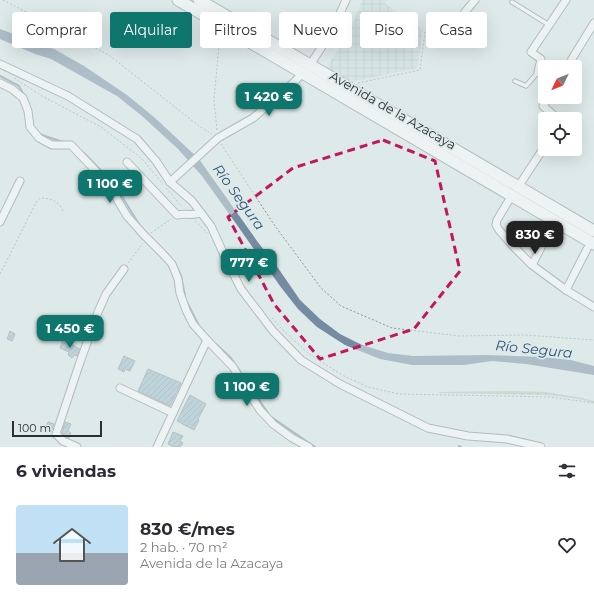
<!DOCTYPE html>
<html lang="es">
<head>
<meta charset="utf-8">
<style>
	:root { --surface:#fff; --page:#f7f7f7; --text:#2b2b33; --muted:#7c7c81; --accent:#0f766e }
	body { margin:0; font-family:Montserrat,sans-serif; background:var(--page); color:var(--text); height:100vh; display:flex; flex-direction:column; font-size:15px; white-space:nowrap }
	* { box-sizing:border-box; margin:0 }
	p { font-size:13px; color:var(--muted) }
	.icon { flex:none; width:22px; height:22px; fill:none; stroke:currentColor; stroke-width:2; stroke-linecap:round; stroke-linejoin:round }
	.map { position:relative; height:447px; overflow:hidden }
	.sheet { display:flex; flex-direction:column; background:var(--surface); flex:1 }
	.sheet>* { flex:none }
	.banner { position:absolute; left:12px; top:12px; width:570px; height:36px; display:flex; gap:8px }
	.needle { width:26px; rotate:227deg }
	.controls { position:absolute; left:538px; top:60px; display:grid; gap:8px }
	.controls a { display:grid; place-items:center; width:44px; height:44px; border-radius:4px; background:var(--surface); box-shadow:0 4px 16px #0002; font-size:20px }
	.scale { position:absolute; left:12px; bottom:10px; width:90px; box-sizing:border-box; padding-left:4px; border:2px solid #2c3030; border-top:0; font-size:11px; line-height:14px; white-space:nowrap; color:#2c3030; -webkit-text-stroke:3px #dee9e9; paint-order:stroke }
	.price { position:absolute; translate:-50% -34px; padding:0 9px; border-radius:8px; background:var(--accent); color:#fff; font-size:13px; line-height:26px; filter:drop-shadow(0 1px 2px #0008) }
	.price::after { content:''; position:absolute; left:50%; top:24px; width:12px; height:9px; margin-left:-6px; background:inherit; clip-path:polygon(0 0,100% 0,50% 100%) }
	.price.on { background:#222; color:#fff }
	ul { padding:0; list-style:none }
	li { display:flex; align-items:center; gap:12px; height:100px; padding:0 16px }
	li span { display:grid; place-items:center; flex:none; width:112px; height:80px; border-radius:4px; color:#555 }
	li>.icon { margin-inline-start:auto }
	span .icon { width:48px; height:48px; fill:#fffc; stroke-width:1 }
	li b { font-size:17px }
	h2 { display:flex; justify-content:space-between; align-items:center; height:48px; padding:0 16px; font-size:17px }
	.chip { padding:0 14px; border-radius:4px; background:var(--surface); box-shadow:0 4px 16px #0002; font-size:14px; line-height:36px }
	.chip.on { background:var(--accent); color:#fff }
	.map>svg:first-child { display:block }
	.industrial { fill:url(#industrial-grid) }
	.park { fill:url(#park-dots) }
	.water { fill:#748ba2 }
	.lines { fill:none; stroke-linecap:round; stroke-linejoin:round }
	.stream { stroke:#748ba2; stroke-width:2 }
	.building { fill:url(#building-hatch); stroke:#879094 }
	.service-casing { stroke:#7c8685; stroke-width:5.5 }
	.minor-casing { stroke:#7c8685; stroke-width:9 }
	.primary-casing { stroke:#7c8685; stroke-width:13 }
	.path { stroke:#8f9797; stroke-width:1; stroke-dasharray:2 2; stroke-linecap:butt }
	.service { stroke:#fff; stroke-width:3.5 }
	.minor { stroke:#fff; stroke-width:7 }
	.primary { stroke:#fff; stroke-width:11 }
	.marked { fill:none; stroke:#c2185b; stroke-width:3; stroke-dasharray:8 5; stroke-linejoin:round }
	.labels { text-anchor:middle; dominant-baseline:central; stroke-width:3.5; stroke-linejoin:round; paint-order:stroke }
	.street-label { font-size:13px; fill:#2c3030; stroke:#dee9e9 }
	.water-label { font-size:14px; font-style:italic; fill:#2e5578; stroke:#dee9e9 }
</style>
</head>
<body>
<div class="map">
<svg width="594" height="447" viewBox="0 0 594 447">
	<defs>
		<pattern id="industrial-grid" width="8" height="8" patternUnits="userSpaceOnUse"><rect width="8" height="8" fill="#cadedd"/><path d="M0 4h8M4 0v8" fill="none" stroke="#aebfbe"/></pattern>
		<pattern id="park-dots" width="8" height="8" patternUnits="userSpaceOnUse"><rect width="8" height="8" fill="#b8c7b6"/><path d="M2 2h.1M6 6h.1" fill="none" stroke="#9eab9d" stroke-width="1.8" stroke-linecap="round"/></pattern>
		<pattern id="building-hatch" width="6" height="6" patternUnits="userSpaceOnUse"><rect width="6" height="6" fill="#97bbc8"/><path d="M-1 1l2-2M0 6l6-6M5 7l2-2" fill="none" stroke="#7b98a3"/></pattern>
	</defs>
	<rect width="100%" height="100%" fill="#dee9e9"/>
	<polygon class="industrial" points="362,0 388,0 385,3 401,16 423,30 417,68 350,82 326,68 350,32"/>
	<polygon class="park" points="516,391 545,392 577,397 594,401 594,403 579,399 549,395 439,393 439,392"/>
	<polygon class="water" points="0,29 54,49 84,66 127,95 154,117 199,159 257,241 278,268 300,300 320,319 340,334 362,345 388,353 413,356 486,355 541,357 571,360 594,366 594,375 526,364 492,361 464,365 412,365 380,359 345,345 317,327 298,309 280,286 237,225 202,176 178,149 142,116 117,96 51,59 35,54 0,39"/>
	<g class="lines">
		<g class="stream">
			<polyline points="0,76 19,86 25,97"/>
			<polyline points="39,134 63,142"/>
			<polyline points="80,150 84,153 115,185 140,226"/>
			<polyline points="179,271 181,276 185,296"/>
			<polyline points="187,302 199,326"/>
			<polyline points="216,344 231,358 270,416 315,447"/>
			<polyline points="459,446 461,447"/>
		</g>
	</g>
	<g class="building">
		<polygon points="10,331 15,334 12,341 7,339"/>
		<polygon points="63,340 80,349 77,356 74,355 72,358 68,355 69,352 60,348"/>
		<polygon points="124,356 135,361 130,371 125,369 124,372 118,369"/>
		<polygon points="148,369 181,383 170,406 138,391"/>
		<polygon points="190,395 206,404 198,419 199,420 194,430 177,421"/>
		<polygon points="48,422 54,424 51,431 45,429"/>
		<polygon points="65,422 71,424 68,431 71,433 69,438 66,437 62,433"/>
		<polygon points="173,432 183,436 180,441 183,443 180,447 174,447 168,444"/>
	</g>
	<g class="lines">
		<g class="service-casing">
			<g id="service">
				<polyline points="512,2 549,25"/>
				<polyline points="515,81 526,86 538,72 545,76"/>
			</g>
		</g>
		<g class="minor-casing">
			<g id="minor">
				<polyline points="465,12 475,0"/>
				<polyline points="0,64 68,96 137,139 156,161 170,182 192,201 211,226 225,257 241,289 273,331 301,360 340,384 428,428 468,436 507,439 541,447"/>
				<polyline points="310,65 332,31 346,0"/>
				<polyline points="567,67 594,23"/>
				<polyline points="538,72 541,59 531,52 566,0"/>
				<polyline points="0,83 12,89 23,98 28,111 30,127 39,138 52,145 71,145 113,189 118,201 127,216 144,235 162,253 172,264 178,279 180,293 186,310 193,324 207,340 233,367 247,390 260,410 273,424 292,438 309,447"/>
				<polyline points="549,97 543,106 558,119"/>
				<path d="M127,162L177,215C186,213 192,216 201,213"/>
				<polyline points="170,182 218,138 253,118 290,86 303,73"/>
				<polyline points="518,187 545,146"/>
				<polyline points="512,195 497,220 496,225 499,230 513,246 532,265 566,290 587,249"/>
				<polyline points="0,222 20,181"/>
				<polyline points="532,265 546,238 555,240 559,233"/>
				<polyline points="566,290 594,307"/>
				<polyline points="120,388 173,413"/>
				<polyline points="77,447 63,441 56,434 79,365 98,312 106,294 124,269"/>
				<polyline points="157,447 207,340"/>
			</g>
		</g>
		<g class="primary-casing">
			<g id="primary">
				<polyline points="178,0 594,244"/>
				<polyline points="199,0 594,231"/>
			</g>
		</g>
		<g class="path">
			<polyline points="3,0 109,55 199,126 212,134"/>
			<polyline points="14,78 42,96 101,127 141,158 163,184"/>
			<polyline points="358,83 420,70 425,32 459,15"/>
			<polyline points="217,130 214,100 220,34"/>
			<polyline points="221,144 275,226 321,288 341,306 392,328 459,336 525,335 594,340"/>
			<polyline points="166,188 182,207"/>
			<polyline points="195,221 207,233"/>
			<polyline points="151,233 171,219"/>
			<polyline points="128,263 143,243"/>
			<path d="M0,274L37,201L40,198C50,198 59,201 63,211"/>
			<polyline points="272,318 283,330 308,353 342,375 368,387 399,394 550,397 594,403"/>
		</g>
		<use href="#service" class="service"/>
		<use href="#minor" class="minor"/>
		<use href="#primary" class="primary"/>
	</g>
	<path d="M0 0H594V447H0ZM383,140L435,161L460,271L414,329L320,359L274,304L228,217L293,168Z" fill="#dee9e9" fill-opacity=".55" fill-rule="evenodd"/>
	<path class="marked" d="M383,140L435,161L460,271L414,329L320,359L274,304L228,217L293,168Z"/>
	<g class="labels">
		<g class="street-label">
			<text transform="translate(393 110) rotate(30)">Avenida de la Azacaya</text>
		</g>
		<g class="water-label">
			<text transform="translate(239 197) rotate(54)">Río Segura</text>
			<text transform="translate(534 349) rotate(6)">Río Segura</text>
		</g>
	</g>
</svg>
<div class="controls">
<a><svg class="needle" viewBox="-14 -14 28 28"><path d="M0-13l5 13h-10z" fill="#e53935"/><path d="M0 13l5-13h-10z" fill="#7c7c81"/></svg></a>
<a><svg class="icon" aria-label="locate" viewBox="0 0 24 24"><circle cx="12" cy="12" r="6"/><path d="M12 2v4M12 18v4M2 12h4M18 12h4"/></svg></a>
</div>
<div class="scale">100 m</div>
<b class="price" style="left:269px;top:117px">1 420 €</b>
<b class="price" style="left:110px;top:204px">1 100 €</b>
<b class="price on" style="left:535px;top:255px">830 €</b>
<b class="price" style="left:249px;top:283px">777 €</b>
<b class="price" style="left:70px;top:349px">1 450 €</b>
<b class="price" style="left:247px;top:407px">1 100 €</b>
<div class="banner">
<a class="chip">Comprar</a>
<a class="chip on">Alquilar</a>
<a class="chip">Filtros</a>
<a class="chip">Nuevo</a>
<a class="chip">Piso</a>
<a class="chip">Casa</a>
</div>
</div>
<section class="sheet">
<h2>6 viviendas<svg class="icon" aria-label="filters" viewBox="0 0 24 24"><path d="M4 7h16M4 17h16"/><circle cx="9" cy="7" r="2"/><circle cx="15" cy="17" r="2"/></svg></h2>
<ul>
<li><span style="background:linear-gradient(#bfe0f5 60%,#9aa5b1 0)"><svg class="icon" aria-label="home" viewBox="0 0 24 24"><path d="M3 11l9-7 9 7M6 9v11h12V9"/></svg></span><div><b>830 €/mes</b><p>2 hab. · 70 m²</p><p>Avenida de la Azacaya</p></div><svg class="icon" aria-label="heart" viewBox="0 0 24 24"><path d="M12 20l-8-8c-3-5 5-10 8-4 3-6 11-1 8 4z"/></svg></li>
</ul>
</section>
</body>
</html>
